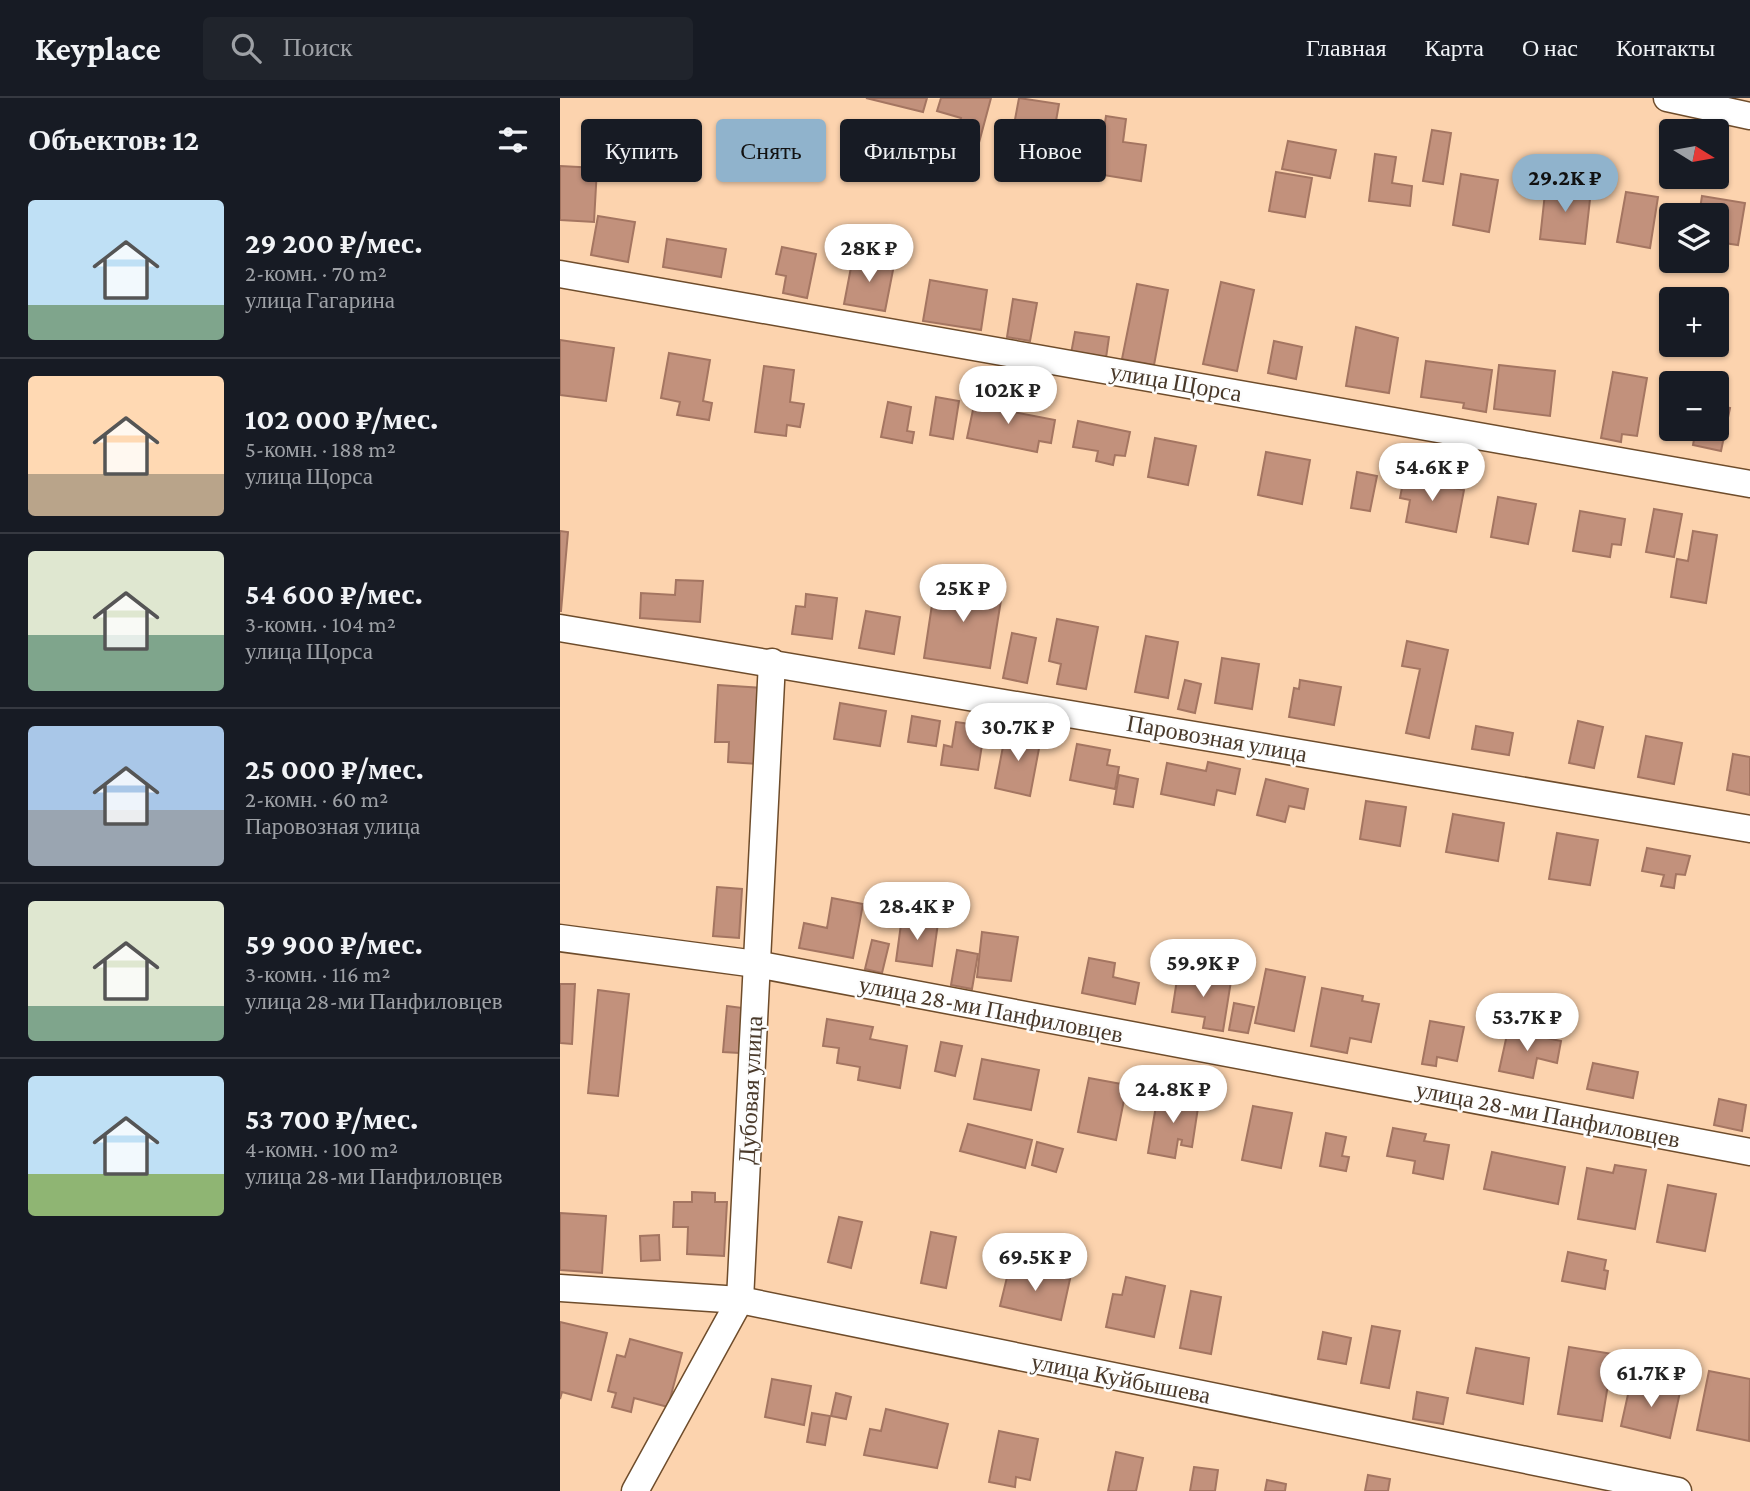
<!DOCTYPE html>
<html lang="ru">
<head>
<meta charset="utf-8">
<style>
	:root { --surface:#171b24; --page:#20242c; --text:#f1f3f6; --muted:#9ea1a6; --line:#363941; --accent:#90b3cc }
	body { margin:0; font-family:"Crimson Pro",serif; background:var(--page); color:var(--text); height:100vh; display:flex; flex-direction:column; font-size:26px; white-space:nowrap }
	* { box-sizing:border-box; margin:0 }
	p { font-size:23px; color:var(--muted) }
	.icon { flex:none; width:38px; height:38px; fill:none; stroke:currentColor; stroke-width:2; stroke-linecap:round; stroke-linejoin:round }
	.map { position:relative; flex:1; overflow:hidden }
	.details { display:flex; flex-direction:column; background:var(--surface); width:560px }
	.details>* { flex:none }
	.top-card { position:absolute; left:21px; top:21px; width:665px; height:63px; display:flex; gap:14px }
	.needle { width:46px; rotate:101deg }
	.buttons { position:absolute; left:1099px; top:21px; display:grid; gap:14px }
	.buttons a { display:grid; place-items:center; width:70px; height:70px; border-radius:7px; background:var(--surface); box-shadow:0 2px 5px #0004; font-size:35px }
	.price { position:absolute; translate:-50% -60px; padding:0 16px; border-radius:24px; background:#fff; color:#222; font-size:23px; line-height:46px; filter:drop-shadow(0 2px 4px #0008) }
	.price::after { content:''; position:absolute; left:50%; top:42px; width:21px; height:16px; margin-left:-10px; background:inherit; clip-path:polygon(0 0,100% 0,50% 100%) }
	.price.current { background:var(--accent); color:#111 }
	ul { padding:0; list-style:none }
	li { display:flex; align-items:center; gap:21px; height:175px; padding:0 28px }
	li+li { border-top:2px solid var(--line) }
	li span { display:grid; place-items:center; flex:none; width:196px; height:140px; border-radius:7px; color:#555 }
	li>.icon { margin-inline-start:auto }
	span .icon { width:84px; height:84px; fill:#fffc; stroke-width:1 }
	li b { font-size:30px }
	h2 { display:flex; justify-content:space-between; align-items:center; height:84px; padding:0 28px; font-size:30px }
	.chip { padding:0 24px; border-radius:7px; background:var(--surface); box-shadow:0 2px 5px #0004; font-size:24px; line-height:63px }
	.chip.current { background:var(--accent); color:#111 }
	header { display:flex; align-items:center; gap:42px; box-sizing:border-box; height:98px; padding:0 35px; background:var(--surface); border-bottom:2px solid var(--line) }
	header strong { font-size:33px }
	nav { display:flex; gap:38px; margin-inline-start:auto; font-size:24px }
	.search { width:490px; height:63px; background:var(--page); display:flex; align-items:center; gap:18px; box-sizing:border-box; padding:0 24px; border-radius:7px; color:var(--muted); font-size:26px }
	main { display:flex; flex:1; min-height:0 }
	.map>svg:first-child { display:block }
	.building { fill:#c2917c; stroke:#a47561; stroke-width:2 }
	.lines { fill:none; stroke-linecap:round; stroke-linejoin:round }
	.minor-casing { stroke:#6e4c2b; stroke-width:29 }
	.minor { stroke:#fff; stroke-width:26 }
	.labels { text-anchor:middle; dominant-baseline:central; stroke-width:5; stroke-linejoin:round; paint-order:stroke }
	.street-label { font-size:24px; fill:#49392a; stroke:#fdfdfd }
</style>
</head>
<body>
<header>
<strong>Keyplace</strong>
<div class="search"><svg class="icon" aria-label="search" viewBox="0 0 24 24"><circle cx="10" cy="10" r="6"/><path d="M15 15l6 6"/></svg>Поиск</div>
<nav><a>Главная</a><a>Карта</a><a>О нас</a><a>Контакты</a></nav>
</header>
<main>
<section class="details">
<h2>Объектов: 12<svg class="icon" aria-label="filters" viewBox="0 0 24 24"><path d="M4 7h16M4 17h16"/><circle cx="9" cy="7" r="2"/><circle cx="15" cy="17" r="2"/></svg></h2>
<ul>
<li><span style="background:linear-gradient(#bfe0f5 75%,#7fa58c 0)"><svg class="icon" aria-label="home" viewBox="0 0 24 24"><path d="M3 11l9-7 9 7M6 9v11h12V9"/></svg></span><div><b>29 200 ₽/мес.</b><p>2-комн. · 70 m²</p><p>улица Гагарина</p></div></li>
<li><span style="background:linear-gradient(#ffd9b3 70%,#b9a48a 0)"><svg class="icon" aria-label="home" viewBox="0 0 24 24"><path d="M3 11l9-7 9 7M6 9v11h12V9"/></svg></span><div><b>102 000 ₽/мес.</b><p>5-комн. · 188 m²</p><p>улица Щорса</p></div></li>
<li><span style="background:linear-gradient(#dfe7d0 60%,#7fa58c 0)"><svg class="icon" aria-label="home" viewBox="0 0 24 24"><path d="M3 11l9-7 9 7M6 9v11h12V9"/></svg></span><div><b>54 600 ₽/мес.</b><p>3-комн. · 104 m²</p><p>улица Щорса</p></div></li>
<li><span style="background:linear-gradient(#a9c7e8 60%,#9aa5b1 0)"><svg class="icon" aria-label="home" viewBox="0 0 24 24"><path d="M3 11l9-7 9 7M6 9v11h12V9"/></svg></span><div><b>25 000 ₽/мес.</b><p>2-комн. · 60 m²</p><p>Паровозная улица</p></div></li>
<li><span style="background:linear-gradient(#dfe7d0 75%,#7fa58c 0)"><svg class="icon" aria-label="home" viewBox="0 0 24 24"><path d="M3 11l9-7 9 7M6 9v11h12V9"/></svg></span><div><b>59 900 ₽/мес.</b><p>3-комн. · 116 m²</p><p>улица 28-ми Панфиловцев</p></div></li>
<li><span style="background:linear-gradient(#bfe0f5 70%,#8fb573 0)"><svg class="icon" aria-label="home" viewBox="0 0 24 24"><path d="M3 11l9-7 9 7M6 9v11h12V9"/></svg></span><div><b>53 700 ₽/мес.</b><p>4-комн. · 100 m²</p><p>улица 28-ми Панфиловцев</p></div></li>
</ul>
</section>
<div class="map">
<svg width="1190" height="1393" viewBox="0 0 1190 1393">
	<rect width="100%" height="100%" fill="#fcd3ae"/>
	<g class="building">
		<polygon points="306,0 367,0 363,14"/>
		<polygon points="381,0 431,0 417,52 394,47 401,20 377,13"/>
		<polygon points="459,0 499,6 491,51 451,43"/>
		<polygon points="546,18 566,21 563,44 586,47 581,83 537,76"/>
		<polygon points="872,32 891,35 883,86 863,83"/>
		<polygon points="728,43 776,52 770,80 722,71"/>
		<polygon points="815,56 836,59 832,85 852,88 850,108 809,103"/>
		<polygon points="0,68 37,70 34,124 0,122"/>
		<polygon points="716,74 752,80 745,119 709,113"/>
		<polygon points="901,76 938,82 929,134 893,127"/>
		<polygon points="986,86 1031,92 1025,146 980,141"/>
		<polygon points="1066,94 1098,99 1090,150 1057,144"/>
		<polygon points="1142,98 1185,105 1178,147 1157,144 1157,117 1139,117"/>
		<polygon points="38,118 75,124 68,164 31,157"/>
		<polygon points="107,141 166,151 161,179 103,169"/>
		<polygon points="222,149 256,156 247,200 223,195 226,178 216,176"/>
		<polygon points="293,159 334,167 325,213 284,206"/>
		<polygon points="370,182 427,192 421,232 363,223"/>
		<polygon points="661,184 694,192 677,273 643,266"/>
		<polygon points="577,186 608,192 594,267 562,261"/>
		<polygon points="453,201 477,205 470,243 447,239"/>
		<polygon points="796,229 838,240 829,295 786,288"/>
		<polygon points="515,234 549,239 545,267 510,261"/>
		<polygon points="0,242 54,250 46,303 0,297"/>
		<polygon points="714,243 742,249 736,281 708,275"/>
		<polygon points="109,255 150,262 143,303 152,305 149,322 117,317 120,304 101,300"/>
		<polygon points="866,263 932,272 926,314 903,310 904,305 861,299"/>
		<polygon points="939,267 995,273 990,318 934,311"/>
		<polygon points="204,268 234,272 230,304 244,306 240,329 227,327 226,338 195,334"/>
		<polygon points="1053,274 1087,280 1077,338 1062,336 1061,344 1041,340"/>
		<polygon points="417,293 435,296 433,310 495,322 491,345 479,343 477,354 407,340"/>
		<polygon points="376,299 399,303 393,341 370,337"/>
		<polygon points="328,304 351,309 347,333 354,334 352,345 321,339"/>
		<polygon points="1157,307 1170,310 1161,353 1133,347 1136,331 1157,331"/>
		<polygon points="518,323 570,334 565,358 555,357 553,367 536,363 538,353 513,349"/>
		<polygon points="595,340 636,348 628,387 588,379"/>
		<polygon points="706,354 750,362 742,406 698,397"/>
		<polygon points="797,374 817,378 810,413 791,410"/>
		<polygon points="845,374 874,380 872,386 904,392 896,434 846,424 850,402 840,400"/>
		<polygon points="938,399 976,406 968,446 931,439"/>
		<polygon points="1094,411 1122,416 1114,459 1086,454"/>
		<polygon points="1020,413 1065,421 1061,447 1052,446 1050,459 1013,453"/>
		<polygon points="0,433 8,434 1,513 0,513"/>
		<polygon points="1133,433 1157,437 1146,505 1111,499 1117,461 1128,463"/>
		<polygon points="376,480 418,486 418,492 442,496 430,570 364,560"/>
		<polygon points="116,482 143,483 140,524 80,520 81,495 115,497"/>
		<polygon points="246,496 277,500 272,541 232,536 236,508 245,509"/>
		<polygon points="306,513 340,519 334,556 299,550"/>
		<polygon points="497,521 538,529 526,591 497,586 501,566 489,563"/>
		<polygon points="452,535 476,540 467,585 443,580"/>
		<polygon points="586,538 618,544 608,600 575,594"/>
		<polygon points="847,543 888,552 869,640 846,635 860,571 842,568"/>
		<polygon points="662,560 699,566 692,611 655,605"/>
		<polygon points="625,582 641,586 635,615 618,611"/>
		<polygon points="740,582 781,589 774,627 729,619 734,590 739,591"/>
		<polygon points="158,587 203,590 198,666 168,664 169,644 155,644"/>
		<polygon points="280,605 326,613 320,648 274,641"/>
		<polygon points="352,618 380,623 376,648 348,644"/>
		<polygon points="1018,623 1043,629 1034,670 1009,665"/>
		<polygon points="396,624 425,628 418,672 381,667 384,647 392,649"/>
		<polygon points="916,628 953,635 949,657 912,651"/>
		<polygon points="446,633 481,640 470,698 435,690"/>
		<polygon points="1086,638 1122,645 1114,686 1078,679"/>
		<polygon points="517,646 550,652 547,667 559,669 555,691 510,682"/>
		<polygon points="1173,656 1190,659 1190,697 1167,692"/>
		<polygon points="648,664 680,671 675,696 657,692 654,707 601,696 607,665 646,673"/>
		<polygon points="559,677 578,681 573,709 554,706"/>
		<polygon points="706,681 748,691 744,711 729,708 725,724 697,717"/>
		<polygon points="806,703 846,709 840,748 800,741"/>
		<polygon points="893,716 944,725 938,763 886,754"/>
		<polygon points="997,735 1038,742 1030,787 989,781"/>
		<polygon points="1087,750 1130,758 1125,777 1116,776 1114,790 1101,788 1104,777 1082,773"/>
		<polygon points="157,789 182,791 179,840 153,838"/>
		<polygon points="272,800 303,806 293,860 239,850 244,825 267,830"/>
		<polygon points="342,819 378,825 372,868 336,863"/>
		<polygon points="422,834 458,839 451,883 417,879"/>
		<polygon points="312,842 329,846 322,875 305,871"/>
		<polygon points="397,852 418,856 412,891 391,887"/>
		<polygon points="529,860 555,865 553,879 579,885 575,906 522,895"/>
		<polygon points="706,871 745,879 734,933 695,925"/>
		<polygon points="618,875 671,883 663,933 643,930 645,919 612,914"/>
		<polygon points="0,886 15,886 12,946 0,945"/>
		<polygon points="762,890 803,898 802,903 819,906 811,944 790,940 787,955 751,948"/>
		<polygon points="38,892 69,896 58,998 28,995"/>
		<polygon points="674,905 694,909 688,935 669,932"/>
		<polygon points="167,908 183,910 179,955 163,954"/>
		<polygon points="267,921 313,929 310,941 347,948 340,990 298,982 300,969 277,965 279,950 263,948"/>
		<polygon points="870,923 904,929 897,963 877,959 876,968 862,966"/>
		<polygon points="948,932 1001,943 997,965 977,960 973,980 939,973"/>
		<polygon points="381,944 402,948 395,978 375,973"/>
		<polygon points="422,961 479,972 471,1012 414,1001"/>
		<polygon points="1033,965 1078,974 1073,1000 1027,991"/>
		<polygon points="529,980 567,987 556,1042 518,1034"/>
		<polygon points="598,996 639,1003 632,1049 621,1047 622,1042 618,1041 615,1060 588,1055"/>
		<polygon points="1159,1001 1186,1007 1182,1033 1154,1027"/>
		<polygon points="693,1008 732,1015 721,1070 682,1062"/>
		<polygon points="408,1026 472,1042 465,1070 400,1053"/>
		<polygon points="833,1030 866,1036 864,1043 889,1047 883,1081 853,1075 855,1063 827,1058"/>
		<polygon points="766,1035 786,1039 782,1058 789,1059 786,1073 760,1068"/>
		<polygon points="477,1044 503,1051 496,1074 472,1067"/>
		<polygon points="932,1054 1005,1069 998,1106 924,1091"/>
		<polygon points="1055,1067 1086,1072 1075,1131 1018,1121 1027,1070 1053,1075"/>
		<polygon points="1108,1087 1156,1096 1145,1153 1097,1144"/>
		<polygon points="132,1094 155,1095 155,1104 167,1104 164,1158 127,1156 128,1129 113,1129 114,1104 132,1104"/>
		<polygon points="0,1115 46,1118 42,1175 0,1172"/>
		<polygon points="279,1119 302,1124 291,1170 268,1164"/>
		<polygon points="371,1134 396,1139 386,1190 361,1185"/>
		<polygon points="99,1137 100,1162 81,1163 80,1138"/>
		<polygon points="1008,1154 1046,1162 1044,1172 1048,1173 1045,1191 1002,1183"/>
		<polygon points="450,1167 510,1181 501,1222 440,1208"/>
		<polygon points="566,1179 605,1188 594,1239 546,1229 553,1196 562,1197"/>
		<polygon points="631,1193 661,1199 651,1256 620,1250"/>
		<polygon points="0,1224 47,1235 31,1302 2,1294 0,1301"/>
		<polygon points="812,1228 840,1233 829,1290 801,1285"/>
		<polygon points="763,1234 791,1240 786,1266 758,1261"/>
		<polygon points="70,1241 122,1255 108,1309 74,1300 71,1314 52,1309 56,1295 48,1293 57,1257 65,1259"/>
		<polygon points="1009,1249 1053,1256 1042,1323 998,1316"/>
		<polygon points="916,1250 969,1260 963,1306 907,1295"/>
		<polygon points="1149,1273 1190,1281 1189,1343 1137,1332"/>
		<polygon points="212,1281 251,1288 244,1327 205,1319"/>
		<polygon points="1071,1283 1120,1294 1110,1340 1061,1328"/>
		<polygon points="857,1294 888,1300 883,1326 853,1321"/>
		<polygon points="276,1295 291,1299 286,1321 271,1318"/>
		<polygon points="326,1311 388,1326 377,1370 304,1357 310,1331 321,1333"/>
		<polygon points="252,1315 270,1318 265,1347 247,1344"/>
		<polygon points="439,1333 478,1341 470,1382 456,1379 455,1389 429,1384"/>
		<polygon points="556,1354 583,1360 576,1393 548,1393"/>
		<polygon points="634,1369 658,1372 655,1393 630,1393"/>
		<polygon points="808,1377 830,1381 828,1393 805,1393"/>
		<polygon points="707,1382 726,1386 725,1393 705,1393"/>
	</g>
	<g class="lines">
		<g class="minor-casing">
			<g id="minor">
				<polyline points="1107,0 1190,18"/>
				<polyline points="0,176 1190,386"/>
				<polyline points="0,530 1190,731"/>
				<polyline points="0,840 196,866 1190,1054"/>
				<polyline points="0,1190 180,1202 1118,1393"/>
				<polyline points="75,1393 180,1202 212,564"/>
			</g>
		</g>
		<use href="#minor" class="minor"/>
	</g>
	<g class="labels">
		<g class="street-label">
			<text transform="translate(616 284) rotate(10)">улица Щорса</text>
			<text transform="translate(657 640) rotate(10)">Паровозная улица</text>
			<text transform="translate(431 911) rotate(11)">улица 28-ми Панфиловцев</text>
			<text transform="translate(190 992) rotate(-87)">Дубовая улица</text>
			<text transform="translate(988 1016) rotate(11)">улица 28-ми Панфиловцев</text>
			<text transform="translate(561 1280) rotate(11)">улица Куйбышева</text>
		</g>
	</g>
</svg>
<div class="buttons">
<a><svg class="needle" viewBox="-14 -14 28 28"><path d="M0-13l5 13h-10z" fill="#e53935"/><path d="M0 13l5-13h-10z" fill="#9ea1a6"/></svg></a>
<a><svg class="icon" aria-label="layers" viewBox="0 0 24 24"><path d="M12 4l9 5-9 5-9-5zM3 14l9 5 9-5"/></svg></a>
<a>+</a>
<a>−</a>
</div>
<b class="price current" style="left:1005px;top:116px">29.2K ₽</b>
<b class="price" style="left:309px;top:186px">28K ₽</b>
<b class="price" style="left:448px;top:328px">102K ₽</b>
<b class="price" style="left:872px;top:405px">54.6K ₽</b>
<b class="price" style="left:403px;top:526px">25K ₽</b>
<b class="price" style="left:458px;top:665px">30.7K ₽</b>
<b class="price" style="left:357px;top:844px">28.4K ₽</b>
<b class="price" style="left:643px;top:901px">59.9K ₽</b>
<b class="price" style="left:967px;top:955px">53.7K ₽</b>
<b class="price" style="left:613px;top:1027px">24.8K ₽</b>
<b class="price" style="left:475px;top:1195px">69.5K ₽</b>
<b class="price" style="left:1091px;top:1311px">61.7K ₽</b>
<div class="top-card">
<a class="chip">Купить</a>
<a class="chip current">Снять</a>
<a class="chip">Фильтры</a>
<a class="chip">Новое</a>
</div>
</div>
</main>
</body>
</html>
